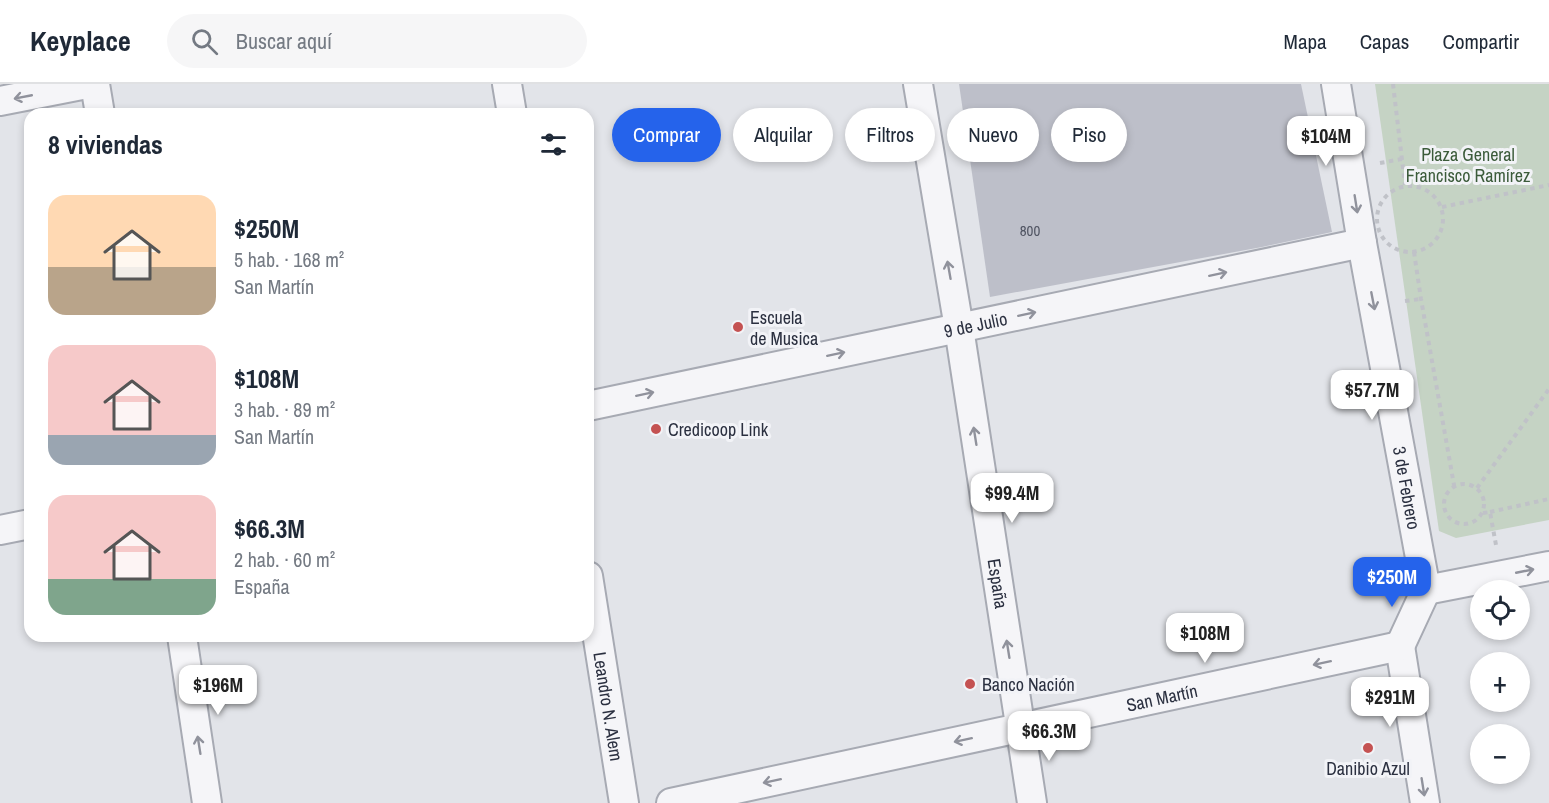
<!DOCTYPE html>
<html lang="es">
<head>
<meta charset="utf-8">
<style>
	:root { --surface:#fff; --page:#f6f6f7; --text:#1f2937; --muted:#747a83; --line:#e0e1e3; --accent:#2563eb }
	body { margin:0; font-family:"Archivo Narrow",sans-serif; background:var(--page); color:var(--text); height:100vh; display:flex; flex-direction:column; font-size:22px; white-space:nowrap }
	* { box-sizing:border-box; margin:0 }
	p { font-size:20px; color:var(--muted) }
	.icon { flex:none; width:33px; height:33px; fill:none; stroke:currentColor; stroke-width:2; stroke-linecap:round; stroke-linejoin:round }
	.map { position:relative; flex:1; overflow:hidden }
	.panel { position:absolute; left:24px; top:24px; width:570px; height:534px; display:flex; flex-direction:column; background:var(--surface); border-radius:18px; box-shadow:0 3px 9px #0003 }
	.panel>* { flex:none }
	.guide { position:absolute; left:612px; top:24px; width:570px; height:54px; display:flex; gap:12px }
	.tools { position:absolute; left:1470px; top:496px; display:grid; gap:12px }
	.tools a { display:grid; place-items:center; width:60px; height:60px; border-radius:50%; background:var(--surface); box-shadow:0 3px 9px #0003; font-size:30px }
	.price { position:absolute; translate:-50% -51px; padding:0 14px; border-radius:12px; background:#fff; color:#222; font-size:20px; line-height:39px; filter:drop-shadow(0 2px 3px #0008) }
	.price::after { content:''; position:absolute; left:50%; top:36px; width:18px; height:14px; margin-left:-9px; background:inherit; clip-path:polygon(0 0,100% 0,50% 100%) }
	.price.selected { background:var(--accent); color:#fff }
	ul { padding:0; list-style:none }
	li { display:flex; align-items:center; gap:18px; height:150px; padding:0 24px }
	li span { display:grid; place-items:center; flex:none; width:168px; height:120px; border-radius:18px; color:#555 }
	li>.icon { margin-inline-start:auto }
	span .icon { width:72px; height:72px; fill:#fffc; stroke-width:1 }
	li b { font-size:26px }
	h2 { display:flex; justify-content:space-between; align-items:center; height:72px; padding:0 24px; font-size:26px }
	.chip { padding:0 21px; border-radius:27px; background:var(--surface); box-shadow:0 3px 9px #0003; font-size:21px; line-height:54px }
	.chip.selected { background:var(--accent); color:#fff }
	header { display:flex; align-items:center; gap:36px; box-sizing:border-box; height:84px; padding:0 30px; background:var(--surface); border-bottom:2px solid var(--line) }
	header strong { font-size:28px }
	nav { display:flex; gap:33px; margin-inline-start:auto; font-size:21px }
	.search { width:420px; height:54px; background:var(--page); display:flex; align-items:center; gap:15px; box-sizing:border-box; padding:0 21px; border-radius:33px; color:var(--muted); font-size:22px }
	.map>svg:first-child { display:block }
	.green { fill:#c5d3c4 }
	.building { fill:#bdbfc9 }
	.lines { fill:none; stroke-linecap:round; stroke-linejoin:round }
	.street-casing { stroke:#a7aab3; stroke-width:32 }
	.path { stroke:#c0c2c8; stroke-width:4; stroke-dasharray:4.5 4.5; stroke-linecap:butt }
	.street { stroke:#f5f5f8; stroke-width:28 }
	.oneway { stroke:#90929c }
	.poi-dot { fill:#c45252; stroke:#f2f3f7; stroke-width:2 }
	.labels { text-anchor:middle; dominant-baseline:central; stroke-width:6; stroke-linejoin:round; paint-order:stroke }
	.number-label { font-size:15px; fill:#505462 }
	.park-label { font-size:18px; fill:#3b5b3a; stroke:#f2f3f7 }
	.poi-label { font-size:18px; fill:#2b3040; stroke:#f2f3f7; text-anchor:start }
	.street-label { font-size:18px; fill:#2b3040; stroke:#f2f3f7 }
</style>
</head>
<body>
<header>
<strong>Keyplace</strong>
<div class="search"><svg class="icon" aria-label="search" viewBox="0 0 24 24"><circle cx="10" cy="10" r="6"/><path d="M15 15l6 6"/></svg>Buscar aquí</div>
<nav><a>Mapa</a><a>Capas</a><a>Compartir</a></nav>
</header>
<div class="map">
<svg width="1549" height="719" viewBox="0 0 1549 719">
	<rect width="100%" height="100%" fill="#e2e4e9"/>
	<polygon class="green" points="1375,0 1549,0 1549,436 1456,454 1439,447"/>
	<polygon class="building" points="959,0 1301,0 1332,148 1262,163 990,213"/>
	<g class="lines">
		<g class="street-casing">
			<g id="street">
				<polyline points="95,0 100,30"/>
				<polyline points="507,0 512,30"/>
				<path id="s1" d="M918,0L959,244L1032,719"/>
				<path id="s2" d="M1336,0L1362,159L1426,506"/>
				<polyline points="0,17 87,0"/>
				<path id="s3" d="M588,322L1362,159"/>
				<polyline points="0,446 30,440"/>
				<path id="s4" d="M588,492L624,719"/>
				<polyline points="1426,506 1549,482"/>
				<polyline points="182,552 207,719"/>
				<polyline points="1400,562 1425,719"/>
				<polyline points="1400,562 1426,506"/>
				<path id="s5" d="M671,719L1400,562"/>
			</g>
		</g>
		<g class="path">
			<polyline points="1393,0 1405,101"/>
			<polyline points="1380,79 1402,75"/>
			<circle cx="1410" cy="135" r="33"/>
			<polyline points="1442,123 1549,101"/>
			<polyline points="1414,168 1421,215 1454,401"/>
			<polyline points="1405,217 1421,215"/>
			<circle cx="1464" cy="420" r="20"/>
			<polyline points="1477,404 1549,305"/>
			<polyline points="1490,428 1549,415"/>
			<polyline points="1483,429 1490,428 1496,461"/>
		</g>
		<use href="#street" class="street"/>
	</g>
	<defs><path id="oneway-shaft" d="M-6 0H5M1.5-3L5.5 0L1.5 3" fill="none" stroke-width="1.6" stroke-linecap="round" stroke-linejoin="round" transform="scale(1.5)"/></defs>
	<g class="oneway">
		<use href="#oneway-shaft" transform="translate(23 13) rotate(169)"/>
		<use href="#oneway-shaft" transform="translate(1356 120) rotate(81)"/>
		<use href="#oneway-shaft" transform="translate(949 186) rotate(-100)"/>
		<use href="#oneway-shaft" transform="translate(1218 190) rotate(-12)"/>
		<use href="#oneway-shaft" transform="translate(1373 217) rotate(79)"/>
		<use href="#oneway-shaft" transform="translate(1027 230) rotate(-12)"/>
		<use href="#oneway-shaft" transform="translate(836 270) rotate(-12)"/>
		<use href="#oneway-shaft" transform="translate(645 310) rotate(-12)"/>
		<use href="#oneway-shaft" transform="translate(975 352) rotate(-99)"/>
		<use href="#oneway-shaft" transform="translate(1525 487) rotate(-11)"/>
		<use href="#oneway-shaft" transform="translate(1008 565) rotate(-99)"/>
		<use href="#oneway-shaft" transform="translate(1322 579) rotate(168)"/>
		<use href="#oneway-shaft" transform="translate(963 656) rotate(168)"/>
		<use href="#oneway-shaft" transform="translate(199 661) rotate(-99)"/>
		<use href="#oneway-shaft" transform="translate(772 697) rotate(168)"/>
		<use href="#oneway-shaft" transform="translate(1423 703) rotate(81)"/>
	</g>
	<g class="poi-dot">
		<circle cx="738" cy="243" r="6"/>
		<circle cx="656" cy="345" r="6"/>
		<circle cx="970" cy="600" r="6"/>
		<circle cx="1368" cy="664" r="6"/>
	</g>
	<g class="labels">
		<g class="number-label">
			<text x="1030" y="146">800</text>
		</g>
		<g class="park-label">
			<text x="1468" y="70">Plaza General<tspan x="1468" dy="21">Francisco Ramírez</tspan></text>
		</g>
		<g class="poi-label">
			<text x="750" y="233">Escuela<tspan x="750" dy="21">de Musica</tspan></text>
			<text x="668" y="345">Credicoop Link</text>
			<text x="982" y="600">Banco Nación</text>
			<text x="1368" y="684" text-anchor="middle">Danibio Azul</text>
		</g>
		<g class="street-label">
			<text stroke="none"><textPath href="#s3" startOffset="396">9 de Julio</textPath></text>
			<text stroke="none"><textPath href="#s2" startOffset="410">3 de Febrero</textPath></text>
			<text stroke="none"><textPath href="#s1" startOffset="506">España</textPath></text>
			<text stroke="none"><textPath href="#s5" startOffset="502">San Martín</textPath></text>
			<text stroke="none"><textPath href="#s4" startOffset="132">Leandro N. Alem</textPath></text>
		</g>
	</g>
</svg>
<div class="tools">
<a><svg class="icon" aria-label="locate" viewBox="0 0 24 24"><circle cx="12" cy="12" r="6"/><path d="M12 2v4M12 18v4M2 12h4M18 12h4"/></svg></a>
<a>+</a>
<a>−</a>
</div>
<b class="price" style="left:1326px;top:83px">$104M</b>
<b class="price" style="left:1372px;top:337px">$57.7M</b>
<b class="price" style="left:1012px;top:440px">$99.4M</b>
<b class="price selected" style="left:1392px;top:524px">$250M</b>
<b class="price" style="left:1205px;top:580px">$108M</b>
<b class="price" style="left:218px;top:632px">$196M</b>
<b class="price" style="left:1390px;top:644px">$291M</b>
<b class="price" style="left:1049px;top:678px">$66.3M</b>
<div class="guide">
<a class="chip selected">Comprar</a>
<a class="chip">Alquilar</a>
<a class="chip">Filtros</a>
<a class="chip">Nuevo</a>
<a class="chip">Piso</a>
</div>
<section class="panel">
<h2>8 viviendas<svg class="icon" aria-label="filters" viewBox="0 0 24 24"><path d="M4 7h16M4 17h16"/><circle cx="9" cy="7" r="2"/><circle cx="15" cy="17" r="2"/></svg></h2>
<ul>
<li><span style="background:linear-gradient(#ffd9b3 60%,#b9a48a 0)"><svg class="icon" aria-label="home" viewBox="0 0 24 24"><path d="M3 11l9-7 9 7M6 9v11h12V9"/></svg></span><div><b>$250M</b><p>5 hab. · 168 m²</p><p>San Martín</p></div></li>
<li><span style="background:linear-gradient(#f6c9c9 75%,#9aa5b1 0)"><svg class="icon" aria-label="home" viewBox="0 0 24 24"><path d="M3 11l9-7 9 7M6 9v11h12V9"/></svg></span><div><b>$108M</b><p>3 hab. · 89 m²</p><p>San Martín</p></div></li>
<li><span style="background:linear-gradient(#f6c9c9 70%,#7fa58c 0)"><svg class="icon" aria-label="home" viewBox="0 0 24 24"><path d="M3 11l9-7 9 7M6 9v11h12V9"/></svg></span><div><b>$66.3M</b><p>2 hab. · 60 m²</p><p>España</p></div></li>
</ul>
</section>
</div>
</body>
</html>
